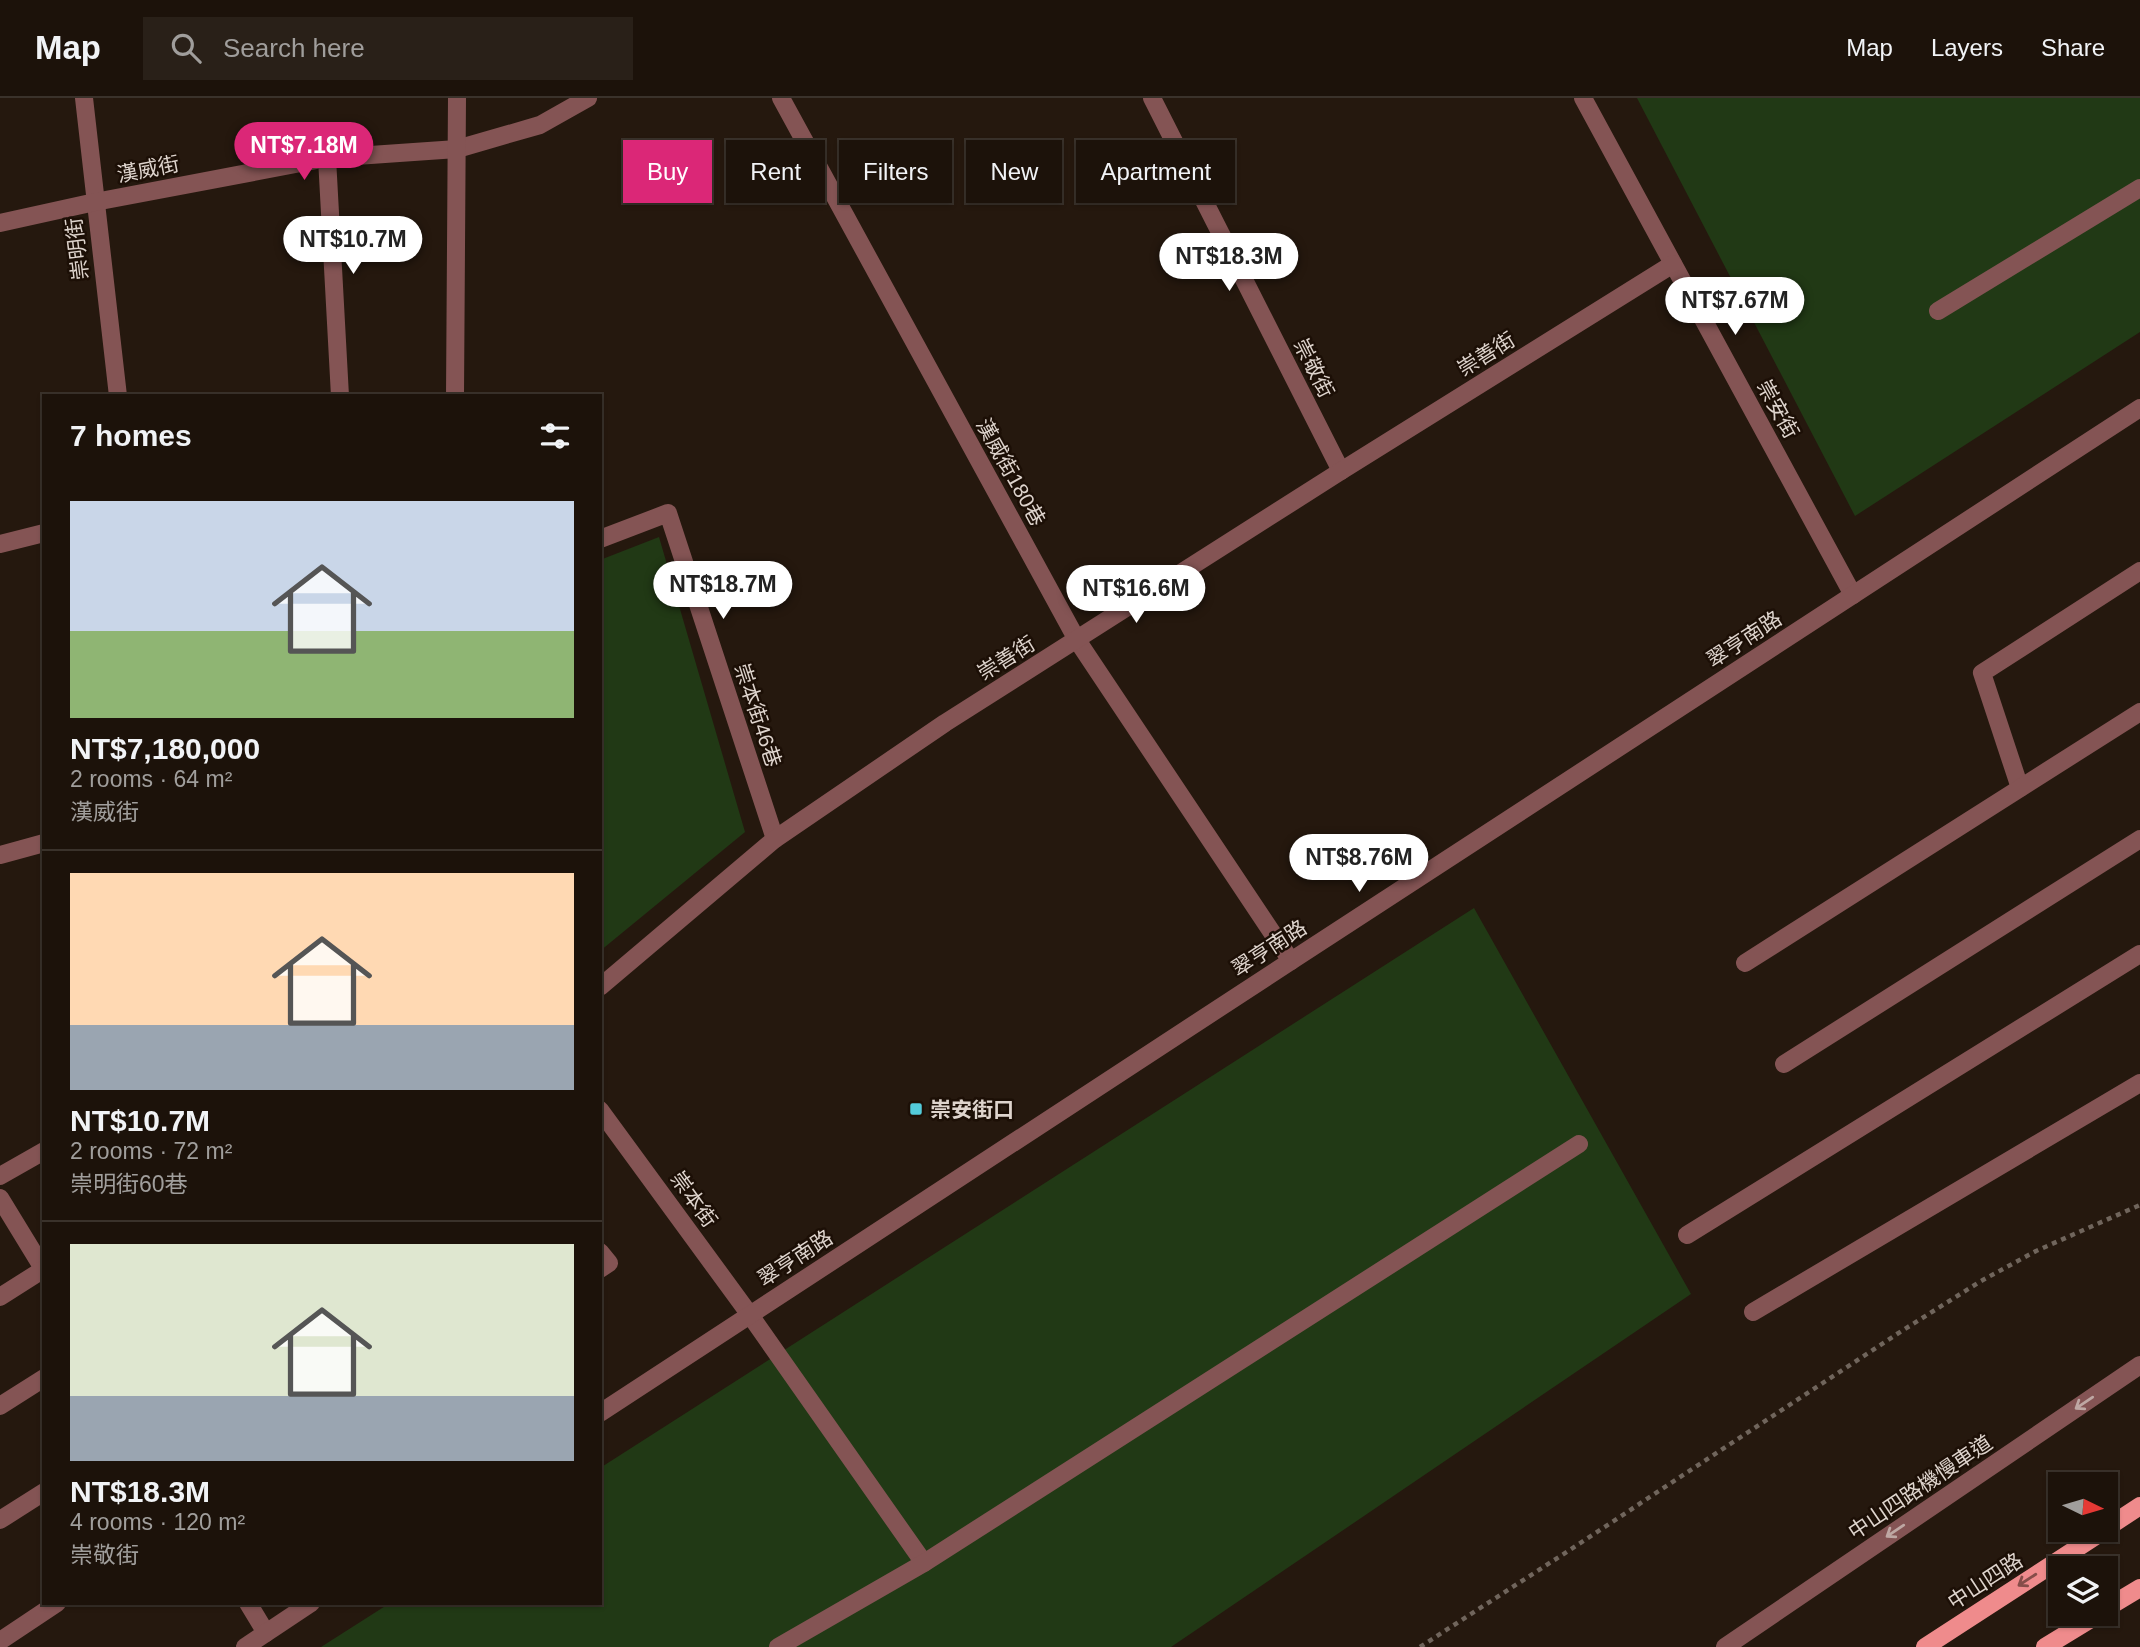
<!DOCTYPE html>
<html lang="en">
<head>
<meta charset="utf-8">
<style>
	:root { --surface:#1c120a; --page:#292018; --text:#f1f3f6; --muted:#a09e9c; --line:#3a322b; --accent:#db2777 }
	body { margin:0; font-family:Helvetica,"Noto Sans TC",sans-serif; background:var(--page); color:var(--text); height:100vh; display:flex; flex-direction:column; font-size:26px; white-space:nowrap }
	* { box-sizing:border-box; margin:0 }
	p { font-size:23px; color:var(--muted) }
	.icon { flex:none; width:38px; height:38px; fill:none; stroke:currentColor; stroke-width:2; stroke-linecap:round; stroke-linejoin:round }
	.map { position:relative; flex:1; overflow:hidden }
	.sheet { position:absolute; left:42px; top:296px; width:560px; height:1211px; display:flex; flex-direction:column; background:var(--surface); border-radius:0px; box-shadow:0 2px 5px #0004,0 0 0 2px var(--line) }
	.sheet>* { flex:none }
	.hud { position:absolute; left:623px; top:42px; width:665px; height:63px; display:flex; gap:14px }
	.needle { width:46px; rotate:95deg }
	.fabs { position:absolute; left:2048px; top:1374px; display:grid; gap:14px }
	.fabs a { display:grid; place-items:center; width:70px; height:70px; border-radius:0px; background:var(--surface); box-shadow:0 2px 5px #0004,0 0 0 2px var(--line); font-size:35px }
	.price { position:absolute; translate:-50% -60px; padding:0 16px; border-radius:24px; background:#fff; color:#222; font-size:23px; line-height:46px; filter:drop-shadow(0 2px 4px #0008) }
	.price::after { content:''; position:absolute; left:50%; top:42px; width:21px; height:16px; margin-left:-10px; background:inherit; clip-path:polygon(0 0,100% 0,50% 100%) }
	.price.on { background:var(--accent); color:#fff }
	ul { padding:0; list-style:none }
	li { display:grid; align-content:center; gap:14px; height:371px; padding:0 28px }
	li+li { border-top:2px solid var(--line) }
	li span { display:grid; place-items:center; height:217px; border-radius:0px; color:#555 }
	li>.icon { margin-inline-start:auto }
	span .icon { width:126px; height:126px; fill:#fffc; stroke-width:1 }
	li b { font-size:30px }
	h2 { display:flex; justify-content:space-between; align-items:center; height:84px; padding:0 28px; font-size:30px }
	.pill { padding:0 24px; border-radius:0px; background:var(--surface); box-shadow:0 2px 5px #0004,0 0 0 2px var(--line); font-size:24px; line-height:63px }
	.pill.on { background:var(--accent); color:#fff }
	header { display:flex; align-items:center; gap:42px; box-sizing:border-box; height:98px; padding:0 35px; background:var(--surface); border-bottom:2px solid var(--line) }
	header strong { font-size:33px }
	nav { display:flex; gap:38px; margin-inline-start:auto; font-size:24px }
	.search { width:490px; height:63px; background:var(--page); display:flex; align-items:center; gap:18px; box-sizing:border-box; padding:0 24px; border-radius:0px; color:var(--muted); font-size:26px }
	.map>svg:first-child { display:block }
	.green { fill:#213915 }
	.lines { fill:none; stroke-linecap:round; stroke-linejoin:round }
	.path { stroke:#70655c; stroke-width:4.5; stroke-dasharray:5 5; stroke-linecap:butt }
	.minor { stroke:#845454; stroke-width:18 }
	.major { stroke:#ef8b8c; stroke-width:18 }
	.oneway { stroke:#bea7a3 }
	.oneway2 { stroke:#864d49 }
	.poi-dot { fill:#53cbda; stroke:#1c0f06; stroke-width:2.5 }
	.labels { text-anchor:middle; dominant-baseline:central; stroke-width:5; stroke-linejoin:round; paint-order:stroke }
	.street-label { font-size:21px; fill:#ded4cd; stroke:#1c0f06 }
	.poi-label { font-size:21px; font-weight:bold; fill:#ded4cd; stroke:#1c0f06; text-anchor:start }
</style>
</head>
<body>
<header>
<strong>Map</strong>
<div class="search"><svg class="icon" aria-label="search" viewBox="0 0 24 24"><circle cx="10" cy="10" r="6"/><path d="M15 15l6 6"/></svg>Search here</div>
<nav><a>Map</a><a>Layers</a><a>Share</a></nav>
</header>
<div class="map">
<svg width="2140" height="1549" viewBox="0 0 2140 1549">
	<rect width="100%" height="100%" fill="#25180e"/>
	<g class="green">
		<polygon points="1637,0 2140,0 2140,234 1855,418"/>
		<polygon points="659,439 745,734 600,853 600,462"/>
		<polygon points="1474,810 1691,1196 1171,1549 321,1549 390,1505 600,1505 600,1370"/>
	</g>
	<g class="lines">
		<polyline class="path" points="1420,1549 1562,1457 1897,1236 1981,1183 2036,1153 2140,1107"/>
		<g class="minor">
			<polyline points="84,0 118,298"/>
			<polyline points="781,0 1077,542 1291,863"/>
			<polyline points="1152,0 1341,373"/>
			<polyline points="1583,0 1853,497"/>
			<polyline points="327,60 340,298"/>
			<polyline points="0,125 95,104 327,60 457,51 540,27 588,0"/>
			<polyline points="1938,213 2140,90"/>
			<polyline points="455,298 457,0"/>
			<polyline points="600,441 668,415 775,741"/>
			<polyline points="0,446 44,435"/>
			<polyline points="2020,690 1982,575 2140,473"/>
			<polyline points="0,757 44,745"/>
			<polyline points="1745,865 2140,614"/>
			<polyline points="600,889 775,741 945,625 1341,373 1673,166"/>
			<polyline points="1784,966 2140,741"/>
			<polyline points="600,1012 750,1217 924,1465"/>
			<polyline points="0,1078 44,1053"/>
			<polyline points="0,1100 44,1172"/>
			<polyline points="1687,1137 2140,856"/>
			<polyline points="600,1154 609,1165 600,1171"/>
			<polyline points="0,1199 44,1171"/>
			<polyline points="1753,1214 2140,985"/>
			<polyline points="0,1308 44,1280"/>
			<polyline points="600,1315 1291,863 2140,310"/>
			<polyline points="0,1422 44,1394"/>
			<polyline points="248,1505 266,1535"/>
			<polyline points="0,1543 57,1505"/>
			<polyline points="245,1549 311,1505"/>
			<polyline points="778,1549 924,1465 1579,1046"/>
			<polyline points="1725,1549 2140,1267"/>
		</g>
		<g class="major">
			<polyline points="2105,1431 2140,1408"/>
			<polyline points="2105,1511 2140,1490"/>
			<polyline points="1925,1549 2105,1432"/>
			<polyline points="2045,1549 2099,1516"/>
		</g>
	</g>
	<defs><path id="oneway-shaft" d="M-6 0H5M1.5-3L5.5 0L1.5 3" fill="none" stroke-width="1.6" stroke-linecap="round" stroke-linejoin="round" transform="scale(1.75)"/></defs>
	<g class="oneway">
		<use href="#oneway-shaft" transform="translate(2084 1305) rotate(146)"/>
		<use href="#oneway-shaft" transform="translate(1895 1433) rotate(146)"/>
	</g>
	<use class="oneway2" href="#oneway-shaft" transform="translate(2027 1482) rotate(147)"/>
	<rect class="poi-dot" x="909" y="1004" width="14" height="14" rx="3.5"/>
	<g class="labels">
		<g class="street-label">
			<text transform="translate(148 71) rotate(-11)">漢威街</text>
			<text transform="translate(77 151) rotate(-97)">崇明街</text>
			<text transform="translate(1486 256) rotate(-32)">崇善街</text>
			<text transform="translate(1314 270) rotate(63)">崇敬街</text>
			<text transform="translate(1778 311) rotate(61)">崇安街</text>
			<text transform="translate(1011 374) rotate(61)">漢威街180巷</text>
			<text transform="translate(1744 541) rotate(-33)">翠亨南路</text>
			<text transform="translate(1006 560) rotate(-32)">崇善街</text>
			<text transform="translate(758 617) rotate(72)">崇本街46巷</text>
			<text transform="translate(1269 850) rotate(-33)">翠亨南路</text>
			<text transform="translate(694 1101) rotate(54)">崇本街</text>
			<text transform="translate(795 1160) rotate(-33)">翠亨南路</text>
			<text transform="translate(1920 1389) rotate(-34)">中山四路機慢車道</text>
			<text transform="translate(1985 1483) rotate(-33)">中山四路</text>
		</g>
		<g class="poi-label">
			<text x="930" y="1011">崇安街口</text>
		</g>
	</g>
</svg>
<div class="fabs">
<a><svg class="needle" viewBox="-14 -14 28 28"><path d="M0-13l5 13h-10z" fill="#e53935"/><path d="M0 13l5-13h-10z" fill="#a09e9c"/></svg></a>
<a><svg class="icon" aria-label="layers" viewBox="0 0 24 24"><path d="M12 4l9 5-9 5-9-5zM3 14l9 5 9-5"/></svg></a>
</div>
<b class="price on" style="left:304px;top:84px">NT$7.18M</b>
<b class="price" style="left:353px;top:178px">NT$10.7M</b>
<b class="price" style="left:1229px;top:195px">NT$18.3M</b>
<b class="price" style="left:1735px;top:239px">NT$7.67M</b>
<b class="price" style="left:723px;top:523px">NT$18.7M</b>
<b class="price" style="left:1136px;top:527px">NT$16.6M</b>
<b class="price" style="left:1359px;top:796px">NT$8.76M</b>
<div class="hud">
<a class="pill on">Buy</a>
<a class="pill">Rent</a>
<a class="pill">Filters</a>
<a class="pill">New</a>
<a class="pill">Apartment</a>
</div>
<section class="sheet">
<h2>7 homes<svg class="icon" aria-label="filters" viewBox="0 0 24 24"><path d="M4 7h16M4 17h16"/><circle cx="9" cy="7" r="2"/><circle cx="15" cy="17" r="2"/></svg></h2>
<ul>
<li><span style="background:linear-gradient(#c9d6e8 60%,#8fb573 0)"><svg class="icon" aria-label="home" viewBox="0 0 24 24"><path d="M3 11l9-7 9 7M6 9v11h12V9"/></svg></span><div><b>NT$7,180,000</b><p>2 rooms · 64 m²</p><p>漢威街</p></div></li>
<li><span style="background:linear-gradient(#ffd9b3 70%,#9aa5b1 0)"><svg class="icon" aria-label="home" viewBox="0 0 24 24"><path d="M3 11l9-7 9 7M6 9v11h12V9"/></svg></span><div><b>NT$10.7M</b><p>2 rooms · 72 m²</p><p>崇明街60巷</p></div></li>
<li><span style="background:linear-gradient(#dfe7d0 70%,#9aa5b1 0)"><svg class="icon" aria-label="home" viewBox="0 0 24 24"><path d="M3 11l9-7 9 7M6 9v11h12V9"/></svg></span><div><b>NT$18.3M</b><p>4 rooms · 120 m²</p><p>崇敬街</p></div></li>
</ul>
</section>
</div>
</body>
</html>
